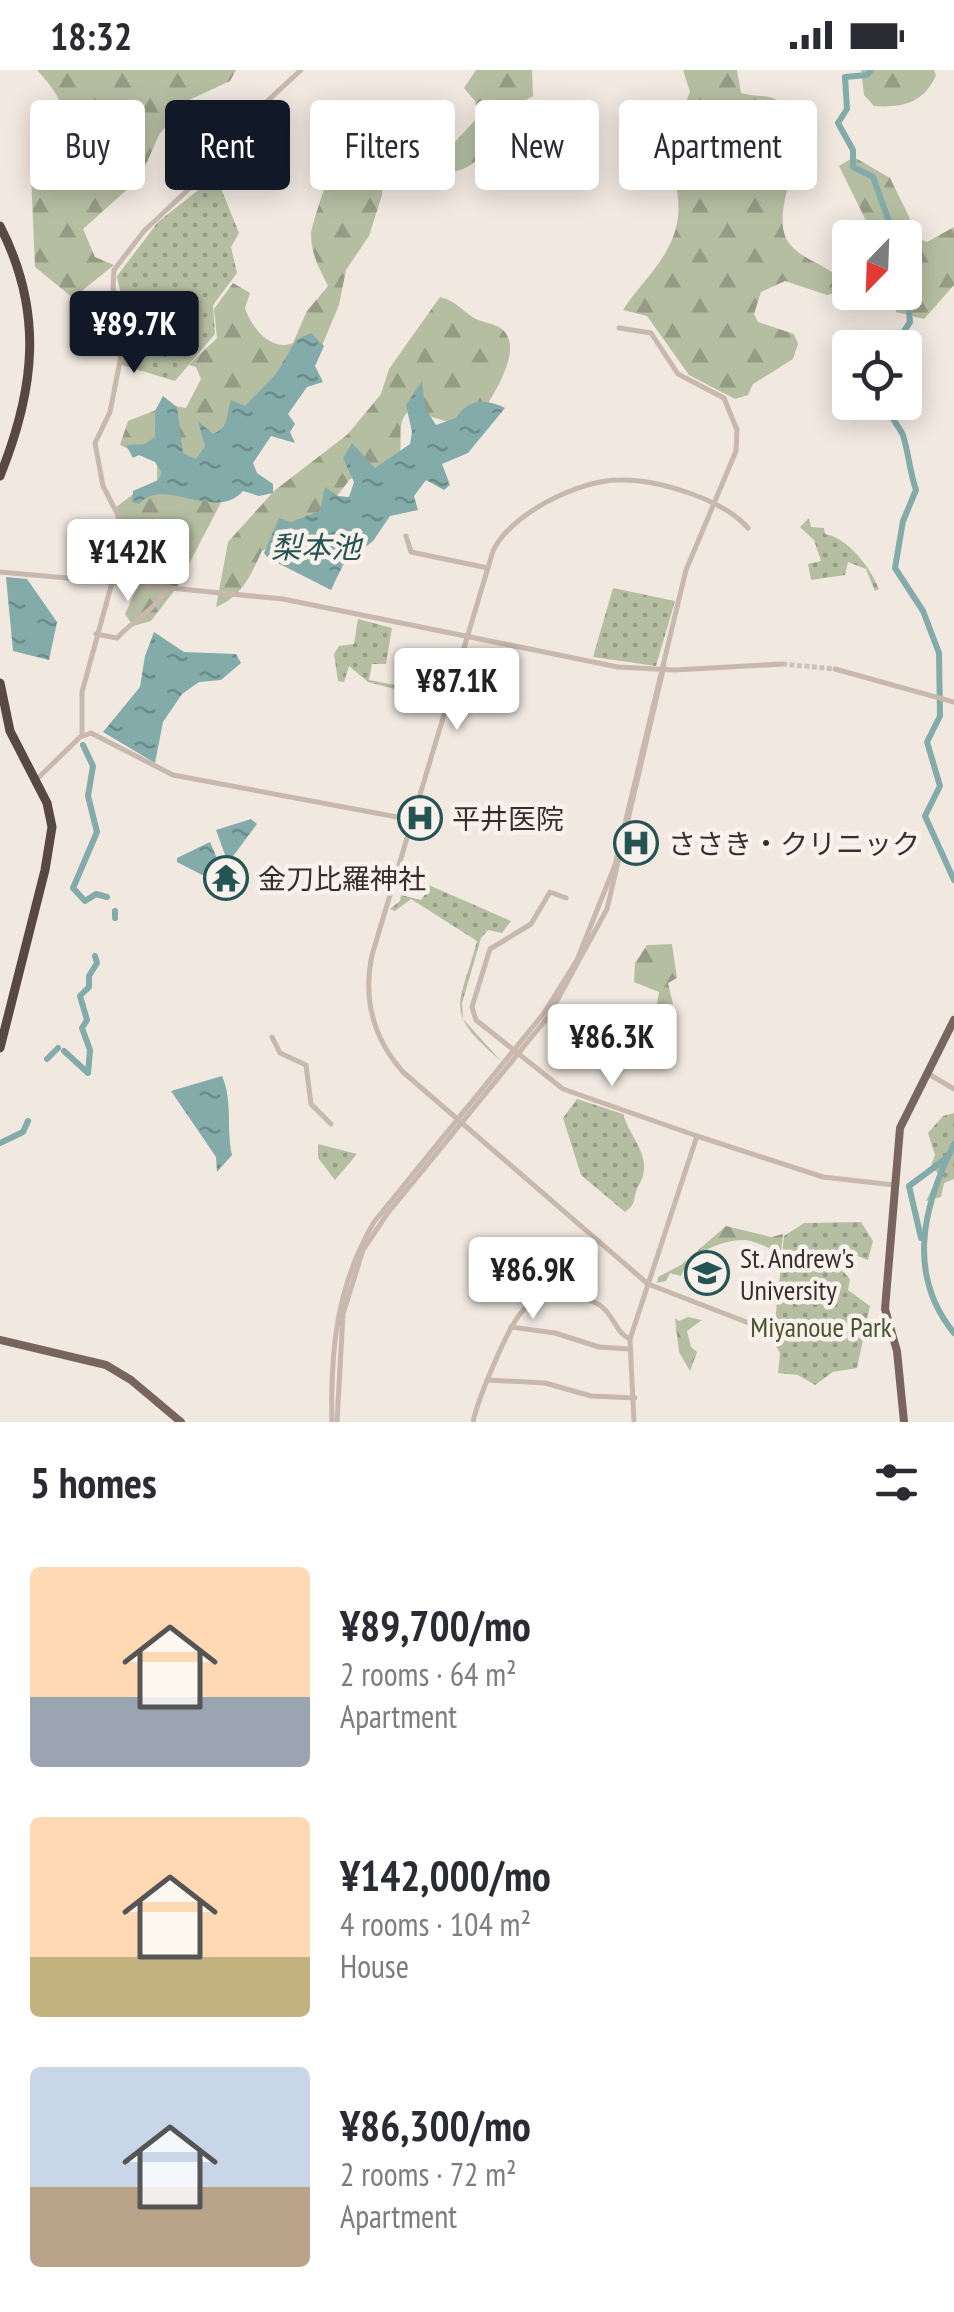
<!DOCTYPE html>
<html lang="en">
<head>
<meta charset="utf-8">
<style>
	:root { --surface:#fff; --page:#f7f7f7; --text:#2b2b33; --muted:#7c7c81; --accent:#111827 }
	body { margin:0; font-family:"PT Sans Narrow","Noto Sans JP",sans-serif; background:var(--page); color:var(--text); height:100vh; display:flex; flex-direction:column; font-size:38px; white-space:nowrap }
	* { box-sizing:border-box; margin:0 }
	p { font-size:32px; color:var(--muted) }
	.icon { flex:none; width:55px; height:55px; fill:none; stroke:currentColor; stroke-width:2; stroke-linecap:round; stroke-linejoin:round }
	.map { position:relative; height:1352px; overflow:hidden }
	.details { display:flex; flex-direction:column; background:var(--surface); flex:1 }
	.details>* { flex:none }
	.top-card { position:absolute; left:30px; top:30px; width:895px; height:90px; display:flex; gap:20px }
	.needle { width:65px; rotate:203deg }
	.controls { position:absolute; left:832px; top:150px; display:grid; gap:20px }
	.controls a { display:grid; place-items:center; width:90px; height:90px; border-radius:10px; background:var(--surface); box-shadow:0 5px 25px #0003; font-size:50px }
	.price { position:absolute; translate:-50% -85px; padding:0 22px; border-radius:10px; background:#fff; color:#222; font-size:32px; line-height:65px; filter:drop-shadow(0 2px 5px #0008) }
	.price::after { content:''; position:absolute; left:50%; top:60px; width:30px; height:22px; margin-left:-15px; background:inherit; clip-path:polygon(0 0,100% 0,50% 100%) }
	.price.current { background:var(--accent); color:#fff }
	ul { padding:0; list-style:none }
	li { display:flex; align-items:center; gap:30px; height:250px; padding:0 30px }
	li span { display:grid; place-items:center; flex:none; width:280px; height:200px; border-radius:10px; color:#555 }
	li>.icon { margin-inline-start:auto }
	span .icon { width:120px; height:120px; fill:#fffc; stroke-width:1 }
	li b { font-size:42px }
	h2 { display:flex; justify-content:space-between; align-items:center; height:120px; padding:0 30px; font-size:42px }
	.pill { padding:0 35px; border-radius:10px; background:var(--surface); box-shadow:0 5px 25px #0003; font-size:35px; line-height:90px }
	.pill.current { background:var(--accent); color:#fff }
	.status { display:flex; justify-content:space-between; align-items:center; height:70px; padding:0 50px; background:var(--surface); direction:ltr }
	.status svg { height:28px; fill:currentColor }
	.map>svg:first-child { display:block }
	.forest { fill:url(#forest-firs) }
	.park { fill:url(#park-dots) }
	.water { fill:url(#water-ripples) }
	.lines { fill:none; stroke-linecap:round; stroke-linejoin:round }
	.river { stroke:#82abaa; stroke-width:6 }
	.minor-tunnel { stroke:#ccc3bc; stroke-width:5; stroke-dasharray:5 2.5; stroke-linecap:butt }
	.minor { stroke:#c8b8ad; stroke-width:5 }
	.major { stroke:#77655e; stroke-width:8 }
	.highway { stroke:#574843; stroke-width:9 }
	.labels { text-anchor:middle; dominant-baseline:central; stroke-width:9; stroke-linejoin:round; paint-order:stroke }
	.poi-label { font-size:28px; fill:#372e2b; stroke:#f9f2ec; text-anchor:start }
	.park-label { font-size:28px; fill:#485331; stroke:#f9f2ec }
	.water-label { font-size:30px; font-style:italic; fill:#255454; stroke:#f9f2ec }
</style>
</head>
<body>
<div class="status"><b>18:32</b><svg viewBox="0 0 49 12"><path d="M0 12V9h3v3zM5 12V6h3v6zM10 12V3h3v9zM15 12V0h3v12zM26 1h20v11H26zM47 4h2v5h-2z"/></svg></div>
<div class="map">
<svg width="954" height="1352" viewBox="0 0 954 1352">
	<defs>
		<pattern id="forest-firs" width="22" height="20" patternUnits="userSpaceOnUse" patternTransform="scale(2.5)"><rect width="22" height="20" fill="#b6bea2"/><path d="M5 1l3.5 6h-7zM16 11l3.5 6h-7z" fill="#959b84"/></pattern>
		<pattern id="park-dots" width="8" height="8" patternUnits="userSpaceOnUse" patternTransform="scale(2.5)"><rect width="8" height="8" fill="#b6bea2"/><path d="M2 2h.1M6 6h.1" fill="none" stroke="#959b84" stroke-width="1.8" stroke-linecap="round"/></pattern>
		<pattern id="water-ripples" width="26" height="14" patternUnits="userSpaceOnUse" patternTransform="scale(2.5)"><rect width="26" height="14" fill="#82abaa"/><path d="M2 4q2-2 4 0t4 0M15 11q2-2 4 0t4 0" fill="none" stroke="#6b8c8b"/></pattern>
	</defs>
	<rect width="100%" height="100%" fill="#f1e8e0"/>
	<g class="forest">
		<path d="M37,0H236L230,11L185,32L159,65L140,108L83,159L95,187L114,195L73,228L35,197L31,104C72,64 76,42 37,0Z"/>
		<path d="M476,0H532L533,26C496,43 493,101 447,102L451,76L479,46L475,31L464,18Z"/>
		<path d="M683,0H737L741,23C753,27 768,24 779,31C827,60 763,138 789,173C800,189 826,194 840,209L835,223L827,225L785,211L761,222L754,244L758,252L794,264L798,274L793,289L753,314L748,325L735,329L689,305L647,246L623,240C637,218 658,199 669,176C685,144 677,123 672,91C669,68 681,43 690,22Z"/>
		<path d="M861,0H934L936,5C924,33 902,38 874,36L864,25Z"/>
		<path d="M370,31L392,44L383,87L382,125L369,166L346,200L339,235L321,278L229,417L177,517L151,551L133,556L125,544L151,487V476C134,463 114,462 115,438L136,422L157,416V392L120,375L128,351L169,335L186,338L201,309L196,297L189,295L217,268L214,239L233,213L250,223L245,238C251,257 270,282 293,273L307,241L328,216C319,198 311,184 311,164C311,154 350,43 355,37C360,32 364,32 370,31Z"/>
		<polygon points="854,87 890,108 920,169 927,172 954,157 954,215 924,249 896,242 897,223 905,222 905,168 874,167 839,96"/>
		<path d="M440,227C454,230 462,240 474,248C483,253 496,253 503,260C522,278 498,317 487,335L448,352L410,340C393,353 406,375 397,392L350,409L318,451L262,481C251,504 243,526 216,537L228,472L274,421L348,364L381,324L389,299Z"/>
		<polygon points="672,874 677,908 668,913 673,934 657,934 659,922 634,912 635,893 647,875"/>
		<path d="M726,1156L771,1167L783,1164L781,1183C771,1179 761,1174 751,1171C732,1166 689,1181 681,1206L670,1203L666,1211L657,1213L658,1207L681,1195Z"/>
		<polygon points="688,1247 702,1250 687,1261 691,1277 697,1282 690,1301 679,1282 675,1248 679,1251"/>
	</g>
	<g class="park">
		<polygon points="216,106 239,163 231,177 237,203 213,235 215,264 175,311 122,295 126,249 117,206 158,152"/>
		<path d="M809,448L811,457L824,458L825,464C848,468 870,497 879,519L875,521L866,499L848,492L845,505L811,510L808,494L821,491L814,470L800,457Z"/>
		<polygon points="613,518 675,531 656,596 593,587"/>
		<polygon points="358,549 392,558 386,594 372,594 369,610 400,616 424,609 431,616 428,628 368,612 349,596 344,612 338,611 334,584 339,576 354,574"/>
		<path d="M424,813L511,851L502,863L488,860L481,868L462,933L463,949L501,991C442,940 459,939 477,871L411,829L395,841L390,839L400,831L401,825L421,830L426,823L421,820Z"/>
		<path d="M577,1029L623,1044C630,1069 655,1088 639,1115C632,1127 638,1133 625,1142L581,1105L563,1048Z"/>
		<polygon points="954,1043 954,1109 944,1113 941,1127 926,1131 939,1105 931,1096 935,1085 928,1063 943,1046"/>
		<polygon points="318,1074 357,1084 335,1110 318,1088"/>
		<polygon points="804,1153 861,1152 873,1171 868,1190 852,1184 840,1198 850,1209 848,1220 870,1236 857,1298 833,1302 815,1315 798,1305 778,1303 780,1283 773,1271 784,1166"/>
	</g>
	<g class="water">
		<path d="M311,263L324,276L315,296L323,312L307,317L288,344L295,354L290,362L295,373L271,366L253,393L257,403L273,414V423L259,426L243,421C215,453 163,405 139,434L132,432L133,421L158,410L162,403L155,392L139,385L133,388L126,375L145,374L155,367V341L163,326L177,337L183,383L196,389L205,376L198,351L213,364C230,358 226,343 231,330L245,336L276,304L296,270Z"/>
		<path d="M422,311L425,338L436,355L456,348C467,329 486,328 505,338L468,383L442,394L450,415L444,420L426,410L414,426L418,440L390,446L373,471L343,495L331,520L268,488L264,483L279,448L291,452L320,441L325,417L338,426L349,427L354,412L343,388L352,373L375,398L410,374L412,362L406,335Z"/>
		<polygon points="6,507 27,509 57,552 49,590 13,581"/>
		<polygon points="154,562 184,582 236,584 241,593 221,610 199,612 182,624 163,652 155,693 103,662 140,617 145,586"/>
		<polygon points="251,749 257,754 228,793 216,760"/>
		<polygon points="210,772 219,793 206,807 177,792 177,788"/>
		<path d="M222,1006C233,1030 226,1058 232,1085L217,1102L216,1087L171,1021Z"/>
	</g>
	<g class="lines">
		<g class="river">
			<polyline points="871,0 867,5 845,7 847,39 838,53 853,80 853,97 873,107 895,168"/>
			<polyline points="893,278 910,252 905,198"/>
			<path d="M889,332C889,348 895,350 902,363C907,373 910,404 916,420L903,451L895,498L923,541L939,583L940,646L927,672L940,716L925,746L954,810"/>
			<polyline points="83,675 93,696 88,726 97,762 73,818 85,831 96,824 107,827"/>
			<polyline points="115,848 115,841"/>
			<polyline points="64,981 88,1003 90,980 82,958 87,950 80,926 89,917 89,906 97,893 95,886"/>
			<polyline points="47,989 58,978"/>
			<polyline points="0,1073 23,1062 28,1051"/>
			<path d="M954,1074C923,1136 906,1204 954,1263"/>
			<polyline points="921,1168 909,1116 948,1087"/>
		</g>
		<g class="minor-tunnel">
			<polyline points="90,510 129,514"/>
			<polyline points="782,594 835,599"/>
		</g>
		<g class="minor">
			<path d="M748,458C723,429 657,409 619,410C579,410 510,444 493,481L372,885C363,928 373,968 403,1002L648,1214L772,1262"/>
			<polyline points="406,466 411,482 488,498"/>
			<polyline points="0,502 90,510"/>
			<polyline points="129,514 283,529 618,597 675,600 782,594"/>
			<path d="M96,564L117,568C131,552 160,536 166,518"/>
			<polyline points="835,599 954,632"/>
			<polyline points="82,665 82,622 116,498 121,451 103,416 95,373 110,342 120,291 124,251 113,218 114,200 144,161 191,117 214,104 237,59 301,0"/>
			<polyline points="35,711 80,667 91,663 173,705 413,750"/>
			<polyline points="566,828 550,822 531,854 490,879 472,937 476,950 563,1019 697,1066"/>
			<polyline points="272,967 280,983 306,995 311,1034 331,1054"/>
			<polyline points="927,1003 954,1019"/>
			<polyline points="511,1257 555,1263 599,1277 628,1279"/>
			<polyline points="487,1310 545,1313 591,1326 635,1328"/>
			<path d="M332,1352C330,1280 337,1215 374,1152L544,943L577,890L615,795L686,500L736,381L737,360L724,328L678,304L651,263L619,258"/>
			<polyline points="337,1352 343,1244 363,1180 387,1144 548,947 607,839 664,596"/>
			<path d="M473,1352C478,1329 488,1308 497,1287C519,1238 534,1209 594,1232C613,1240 614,1262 630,1269"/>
			<polyline points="634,1352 630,1269 697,1066 823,1107 894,1115"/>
		</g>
		<g class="major">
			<polyline points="0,1270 106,1295 131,1310 181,1352"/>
			<polyline points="904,1352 897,1281 885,1239 900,1058 954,950"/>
		</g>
		<g class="highway">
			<path d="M0,156C44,242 35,319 0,406"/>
			<polyline points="0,613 10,661 47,733 52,757 45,800 0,978"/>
		</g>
	</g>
	<defs>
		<g id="hospital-ring" transform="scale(2.25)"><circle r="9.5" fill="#f9f2ec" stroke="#255454" stroke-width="1.5"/><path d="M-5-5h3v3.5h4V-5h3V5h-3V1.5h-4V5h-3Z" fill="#255454"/></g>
		<g id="temple-ring" transform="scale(2.25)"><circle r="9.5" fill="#f9f2ec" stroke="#255454" stroke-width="1.5"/><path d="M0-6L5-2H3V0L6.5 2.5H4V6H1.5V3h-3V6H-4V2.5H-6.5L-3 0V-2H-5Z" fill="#255454"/></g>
		<g id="university-ring" transform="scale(2.25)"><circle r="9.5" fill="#f9f2ec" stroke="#255454" stroke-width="1.5"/><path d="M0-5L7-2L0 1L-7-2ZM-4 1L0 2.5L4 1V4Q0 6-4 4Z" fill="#255454"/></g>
	</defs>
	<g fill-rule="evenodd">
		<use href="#hospital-ring" x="420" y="748"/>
		<use href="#hospital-ring" x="636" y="773"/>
		<use href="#temple-ring" x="226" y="808"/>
		<use href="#university-ring" x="707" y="1203"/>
	</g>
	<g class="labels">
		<g class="poi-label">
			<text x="452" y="748">平井医院</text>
			<text x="668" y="773">ささき・クリニック</text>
			<text x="258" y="808">金刀比羅神社</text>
			<text x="740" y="1187">St. Andrew's<tspan x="740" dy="32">University</tspan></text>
		</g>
		<g class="park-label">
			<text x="821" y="1256">Miyanoue Park</text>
		</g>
		<g class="water-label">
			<text x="316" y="476">梨本池</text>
		</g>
	</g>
</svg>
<div class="controls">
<a><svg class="needle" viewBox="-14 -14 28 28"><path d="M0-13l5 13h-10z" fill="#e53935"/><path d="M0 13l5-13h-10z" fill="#7c7c81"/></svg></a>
<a><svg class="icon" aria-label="locate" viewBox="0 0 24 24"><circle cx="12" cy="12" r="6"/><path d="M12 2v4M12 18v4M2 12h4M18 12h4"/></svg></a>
</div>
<b class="price current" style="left:134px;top:306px">¥89.7K</b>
<b class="price" style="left:128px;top:534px">¥142K</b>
<b class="price" style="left:457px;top:663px">¥87.1K</b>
<b class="price" style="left:612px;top:1019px">¥86.3K</b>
<b class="price" style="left:533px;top:1252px">¥86.9K</b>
<div class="top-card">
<a class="pill">Buy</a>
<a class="pill current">Rent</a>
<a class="pill">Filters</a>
<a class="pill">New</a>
<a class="pill">Apartment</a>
</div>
</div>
<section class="details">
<h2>5 homes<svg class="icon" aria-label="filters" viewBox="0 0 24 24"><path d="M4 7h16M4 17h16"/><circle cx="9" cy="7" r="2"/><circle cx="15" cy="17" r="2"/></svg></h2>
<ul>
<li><span style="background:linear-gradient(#ffd9b3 65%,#9aa5b1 0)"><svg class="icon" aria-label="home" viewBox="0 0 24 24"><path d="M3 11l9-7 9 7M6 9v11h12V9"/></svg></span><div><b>¥89,700/mo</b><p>2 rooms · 64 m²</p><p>Apartment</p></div></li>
<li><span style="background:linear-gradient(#ffd9b3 70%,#c2b280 0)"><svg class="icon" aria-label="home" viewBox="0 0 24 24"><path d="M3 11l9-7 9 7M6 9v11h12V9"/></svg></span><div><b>¥142,000/mo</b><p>4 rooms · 104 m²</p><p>House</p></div></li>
<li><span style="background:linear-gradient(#c9d6e8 60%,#b9a48a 0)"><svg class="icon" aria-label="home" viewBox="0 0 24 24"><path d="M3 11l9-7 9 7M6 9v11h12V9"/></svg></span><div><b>¥86,300/mo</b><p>2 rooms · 72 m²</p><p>Apartment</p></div></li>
</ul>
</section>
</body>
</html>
